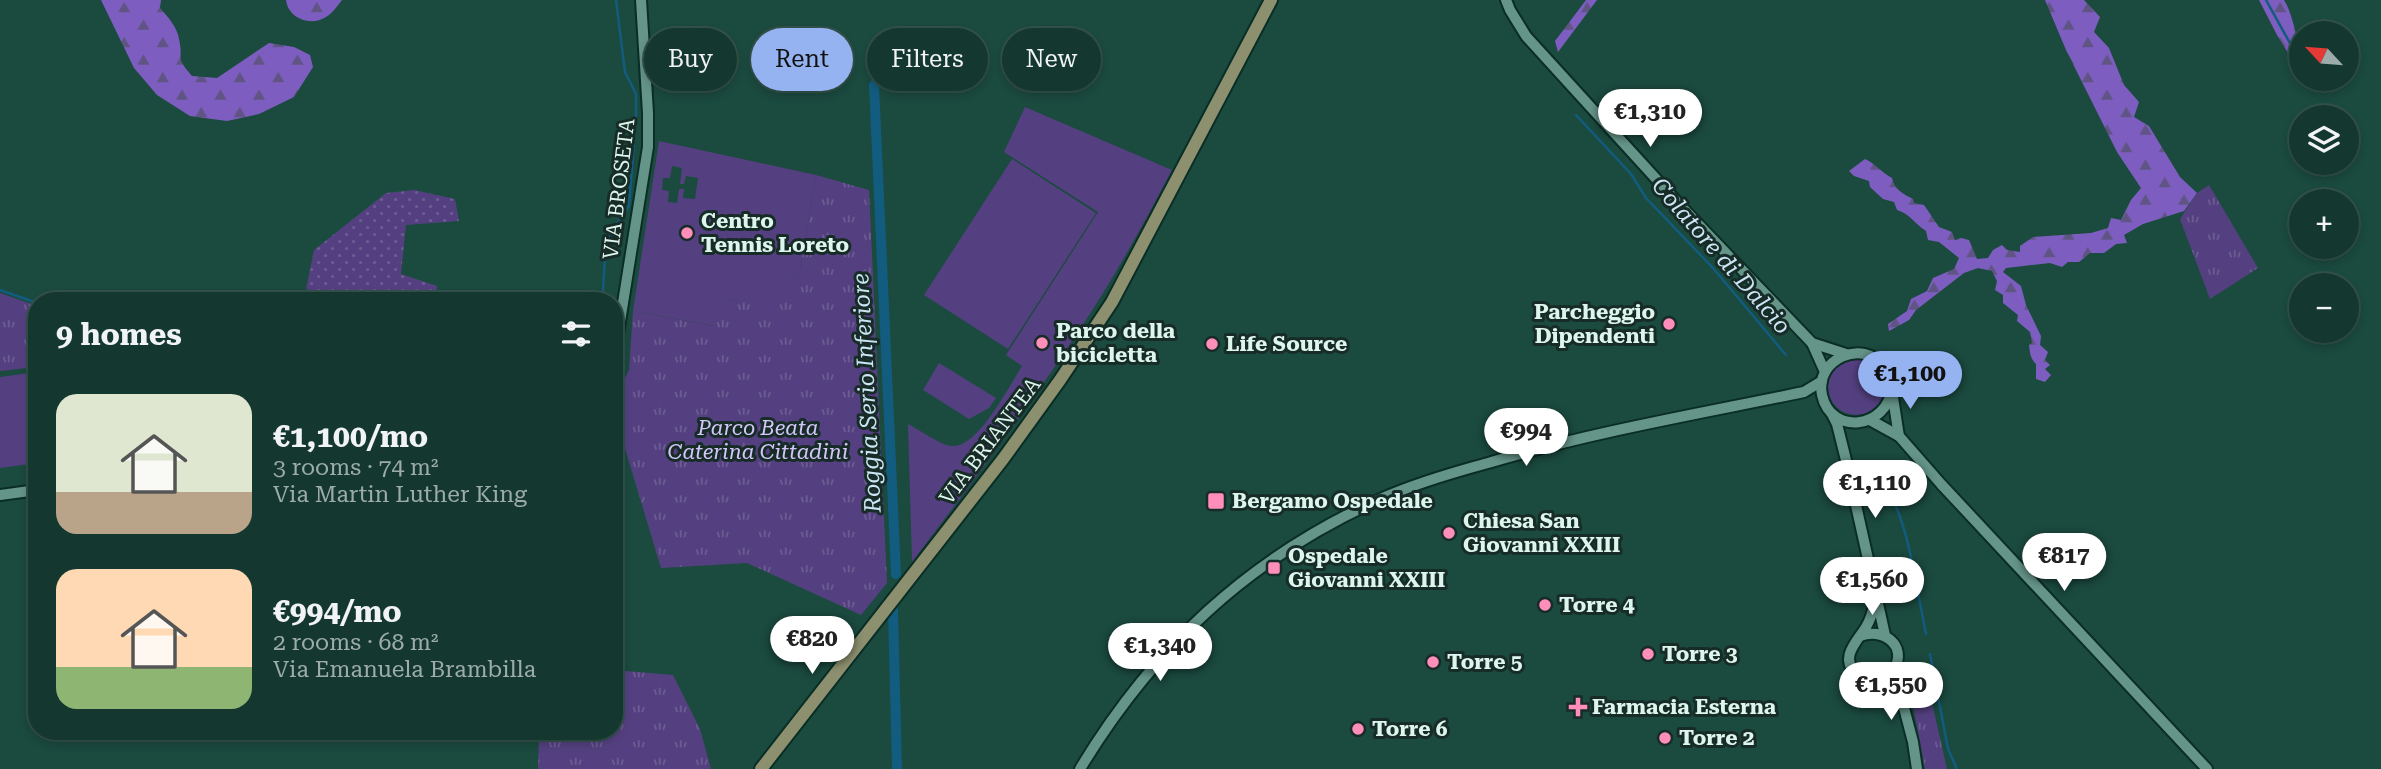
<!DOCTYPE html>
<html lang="en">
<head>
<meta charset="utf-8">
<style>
	:root { --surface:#14382f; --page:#1d3f37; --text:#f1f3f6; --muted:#9dacaa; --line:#33524b; --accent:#95b2f1 }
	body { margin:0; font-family:"Roboto Serif",serif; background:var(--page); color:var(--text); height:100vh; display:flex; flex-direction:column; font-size:26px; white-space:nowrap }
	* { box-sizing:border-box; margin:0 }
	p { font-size:23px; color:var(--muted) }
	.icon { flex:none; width:38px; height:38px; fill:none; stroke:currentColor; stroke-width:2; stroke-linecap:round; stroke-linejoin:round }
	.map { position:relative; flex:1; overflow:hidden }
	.panel { position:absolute; left:28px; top:292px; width:595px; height:448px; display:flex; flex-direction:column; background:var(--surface); border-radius:28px; box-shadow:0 4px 10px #0003,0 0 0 2px var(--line) }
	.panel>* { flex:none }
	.banner { position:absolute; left:644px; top:28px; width:665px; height:63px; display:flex; gap:14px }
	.needle { width:46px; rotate:296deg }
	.tools { position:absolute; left:2289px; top:21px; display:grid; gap:14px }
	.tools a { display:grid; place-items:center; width:70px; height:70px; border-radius:50%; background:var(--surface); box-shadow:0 4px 10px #0003,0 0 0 2px var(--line); font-size:35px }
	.price { position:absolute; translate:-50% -60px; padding:0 16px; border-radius:24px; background:#fff; color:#222; font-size:23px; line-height:46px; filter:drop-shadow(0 2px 4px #0008) }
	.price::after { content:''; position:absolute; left:50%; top:42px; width:21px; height:16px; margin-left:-10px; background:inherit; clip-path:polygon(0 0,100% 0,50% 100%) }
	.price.on { background:var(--accent); color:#111 }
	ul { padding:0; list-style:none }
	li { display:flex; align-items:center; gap:21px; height:175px; padding:0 28px }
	li span { display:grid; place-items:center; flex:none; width:196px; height:140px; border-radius:21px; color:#555 }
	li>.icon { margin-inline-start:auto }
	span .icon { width:84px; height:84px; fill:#fffc; stroke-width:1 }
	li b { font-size:30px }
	h2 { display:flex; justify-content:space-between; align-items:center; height:84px; padding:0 28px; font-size:30px }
	.pill { padding:0 24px; border-radius:32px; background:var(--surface); box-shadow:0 4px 10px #0003,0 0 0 2px var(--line); font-size:24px; line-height:63px }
	.pill.on { background:var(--accent); color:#111 }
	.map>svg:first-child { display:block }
	.grass { fill:#544080; fill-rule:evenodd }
	.forest { fill:url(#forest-firs) }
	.park { fill:url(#park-tufts) }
	.garden { fill:url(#garden-dots) }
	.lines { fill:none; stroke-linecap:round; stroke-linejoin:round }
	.stream { stroke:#125c7f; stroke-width:2.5 }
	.canal { stroke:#125c7f; stroke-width:10 }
	.tertiary-casing { stroke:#0a2e26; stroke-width:14 }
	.secondary-casing { stroke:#0a2e26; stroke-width:16 }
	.tertiary { stroke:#659488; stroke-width:10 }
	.secondary { stroke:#8d906f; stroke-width:12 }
	.poi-dot { fill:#ff8ebb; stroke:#182c27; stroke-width:2.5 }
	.labels { text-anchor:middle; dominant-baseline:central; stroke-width:6; stroke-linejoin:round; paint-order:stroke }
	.street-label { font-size:21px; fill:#dcf5ed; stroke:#182c27 }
	.poi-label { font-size:21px; font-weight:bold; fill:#dcf5ed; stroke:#182c27; text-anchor:start }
	.park-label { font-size:21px; font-style:italic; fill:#d3c7fa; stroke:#182c27 }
	.water-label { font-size:23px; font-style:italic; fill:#cbe5f5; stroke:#182c27 }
</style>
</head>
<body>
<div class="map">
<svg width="2381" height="769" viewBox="0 0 2381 769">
	<defs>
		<pattern id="forest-firs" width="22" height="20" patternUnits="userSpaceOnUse" patternTransform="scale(1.75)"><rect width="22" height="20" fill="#7d5ec0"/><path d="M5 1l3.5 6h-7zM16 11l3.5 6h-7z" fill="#605484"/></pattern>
		<pattern id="park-tufts" width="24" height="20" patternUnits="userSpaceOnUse" patternTransform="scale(1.75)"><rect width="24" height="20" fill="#544080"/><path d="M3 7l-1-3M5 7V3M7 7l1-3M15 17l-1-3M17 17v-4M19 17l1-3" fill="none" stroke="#6c5c92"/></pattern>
		<pattern id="garden-dots" width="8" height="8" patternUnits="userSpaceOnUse" patternTransform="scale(1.75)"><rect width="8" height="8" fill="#544080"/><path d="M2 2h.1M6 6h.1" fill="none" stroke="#6c5c92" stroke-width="1.8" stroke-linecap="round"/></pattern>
	</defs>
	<rect width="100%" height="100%" fill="#1b4a3f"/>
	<g class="grass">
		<path d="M1025,107L1172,170C1143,225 1113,280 1078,332C1026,411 969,487 912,562L908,424C918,429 942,446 952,446C978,448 1009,386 1022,366L1006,355L1098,212L1004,152Z"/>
		<path d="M659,141L816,175L800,269L773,303L730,299L714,326L633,311ZM672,166L682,168L680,184H684L686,176L698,178L695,199L683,198L684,189H679L677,203L668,202L669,191L662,190L663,178H670Z"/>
		<polygon points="1012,159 1096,213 1008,349 924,295"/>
		<circle cx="1856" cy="387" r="28"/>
		<polygon points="939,363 996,398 989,408 969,419 923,390"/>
		<polygon points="37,372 37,463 0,468 0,377"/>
	</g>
	<g class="forest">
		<path d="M101,0H161L160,8C168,17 177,27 179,39C184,61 174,55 192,76L217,78L269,43L294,47L310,55L313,67L294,97L259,114L227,121L190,116L157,95L134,68Z"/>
		<path d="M286,0H342C338,5 332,14 326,17C310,27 288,18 286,0Z"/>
		<polygon points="1586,0 1597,0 1558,52 1555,41"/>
		<path d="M2045,0H2084L2100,17L2094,32L2109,48L2124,85L2139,102L2134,117L2149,126L2180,177L2197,193L2184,211L2143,224L2124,235L2127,243L2116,244L2104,253H2090L2079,262H2068L2062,267L2050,263L2006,268L2003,272L2021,286L2026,305L2041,336L2040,345L2048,352L2045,360L2050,365L2045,369L2051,375L2045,382L2036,379V364C2030,358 2030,353 2029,345L2032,343L2030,332L2017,321L2018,315L2003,303V295L1995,290L1997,281L1992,271L1978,268L1964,273L1916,310L1909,320L1889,331L1888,324L1907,311L1911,299L1927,291L1933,278L1954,269L1959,258L1939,242L1928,240L1926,231C1914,223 1910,214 1897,210L1894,202L1883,199L1870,187L1869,181L1854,176L1849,171L1865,159C1876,164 1881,172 1892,178C1894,189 1903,194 1913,199L1914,203L1924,205L1939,227L1952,232L1955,240L1961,238L1969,240L1977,259L1988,258L1993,250L2002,245L2007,250L2020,252V246L2033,237L2091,233L2108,228L2111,218L2121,220L2131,200L2141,188L2117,152L2066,50Z"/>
		<path d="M2259,0H2284C2294,16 2301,55 2301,74L2277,35Z"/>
	</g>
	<g class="park">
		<polygon points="816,175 869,190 887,583 861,615 747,563 661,568 614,412 614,400 629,370 633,311 713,326 730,299 773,302 800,269"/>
		<polygon points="2209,185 2258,268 2210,299 2180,219 2197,193"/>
		<polygon points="0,293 37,306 37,367 0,371"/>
		<polygon points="614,670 673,675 700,729 711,769 538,769 539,732 614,732"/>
		<polygon points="1925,672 1947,769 1925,769 1908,679"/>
	</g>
	<polygon class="garden" points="414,190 455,199 459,221 406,225 401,274 437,286 435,301 349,301 306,289 314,250 386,193"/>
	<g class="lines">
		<g class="stream">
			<polyline points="2266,0 2301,63"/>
			<polyline points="1576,115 1631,174 1646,198 1713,268 1786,355"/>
			<polyline points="0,290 37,303"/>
			<polyline points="604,301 603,290 606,240 629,206 636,116 636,94 625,72 616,0"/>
			<path d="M1871,463C1909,510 1914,577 1926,634"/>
			<polyline points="1930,654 1948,749 1957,769"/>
		</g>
		<g class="canal">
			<polyline points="874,85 896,574"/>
			<polyline points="893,610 897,769"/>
		</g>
		<g class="tertiary-casing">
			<g id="tertiary">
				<polyline points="1506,0 1510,10 1526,36 1679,204 1812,343 1825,372"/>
				<polyline points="1812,343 1846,354"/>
				<polyline points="614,359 648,147 648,113 641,0"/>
				<path d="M1892,388C1887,429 1831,436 1822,395C1814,359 1864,337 1885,368C1892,379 1896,421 1899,436"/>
				<polyline points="1832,414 1837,424 1845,456 1885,635"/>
				<polyline points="1870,420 1899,436 1941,484 2207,769"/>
				<polyline points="0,495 37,490"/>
				<path d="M1860,636C1882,627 1908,645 1894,669C1890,675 1883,680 1876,680C1869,681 1862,679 1856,674C1839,657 1857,642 1866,627C1871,619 1873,611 1875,602"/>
				<polyline points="1894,670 1913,742 1917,769"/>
				<path d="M1080,769C1153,648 1248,559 1378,500C1413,484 1451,473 1488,463C1592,432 1698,414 1804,392L1822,381"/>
			</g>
		</g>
		<g class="secondary-casing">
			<polyline id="secondary" points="761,769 1003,459 1060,380 1112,302 1271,0"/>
		</g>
		<use href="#tertiary" class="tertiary"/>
		<use href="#secondary" class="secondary"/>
	</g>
	<g class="poi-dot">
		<circle cx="687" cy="233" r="7"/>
		<circle cx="1669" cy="324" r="7"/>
		<circle cx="1042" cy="343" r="7"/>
		<circle cx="1212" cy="344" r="7"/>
		<rect x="1207" y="492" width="18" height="18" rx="3.5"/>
		<circle cx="1449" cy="533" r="7"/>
		<rect x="1267" y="561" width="14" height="14" rx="3.5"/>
		<circle cx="1545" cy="605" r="7"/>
		<circle cx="1648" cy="654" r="7"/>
		<circle cx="1433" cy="662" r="7"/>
		<path d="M1574.5 696.5h7v7h7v7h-7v7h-7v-7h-7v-7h7z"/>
		<circle cx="1358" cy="729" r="7"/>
		<circle cx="1665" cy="738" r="7"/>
	</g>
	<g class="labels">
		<g class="street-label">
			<text transform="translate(619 189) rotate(-83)">VIA BROSETA</text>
			<text transform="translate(990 441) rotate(-53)">VIA BRIANTEA</text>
		</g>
		<g class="poi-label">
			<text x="701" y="221">Centro<tspan x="701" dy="24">Tennis Loreto</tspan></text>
			<text x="1655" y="312" text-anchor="end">Parcheggio<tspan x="1655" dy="24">Dipendenti</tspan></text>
			<text x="1056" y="331">Parco della<tspan x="1056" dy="24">bicicletta</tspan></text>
			<text x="1226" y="344">Life Source</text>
			<text x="1232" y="501">Bergamo Ospedale</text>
			<text x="1463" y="521">Chiesa San<tspan x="1463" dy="24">Giovanni XXIII</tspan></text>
			<text x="1288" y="556">Ospedale<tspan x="1288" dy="24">Giovanni XXIII</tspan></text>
			<text x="1559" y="605">Torre 4</text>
			<text x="1662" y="654">Torre 3</text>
			<text x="1447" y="662">Torre 5</text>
			<text x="1592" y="707">Farmacia Esterna</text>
			<text x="1372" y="729">Torre 6</text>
			<text x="1679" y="738">Torre 2</text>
		</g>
		<g class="park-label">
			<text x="758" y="428">Parco Beata<tspan x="758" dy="24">Caterina Cittadini</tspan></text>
		</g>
		<g class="water-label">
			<text transform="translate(1721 256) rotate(49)">Colatore di Dalcio</text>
			<text transform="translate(867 393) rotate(-93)">Roggia Serio Inferiore</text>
		</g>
	</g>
</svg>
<div class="tools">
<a><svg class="needle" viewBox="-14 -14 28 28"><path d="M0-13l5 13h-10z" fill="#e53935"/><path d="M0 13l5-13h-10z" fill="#9dacaa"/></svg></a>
<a><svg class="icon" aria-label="layers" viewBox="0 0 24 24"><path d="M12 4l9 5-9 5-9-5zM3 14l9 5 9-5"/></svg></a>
<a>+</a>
<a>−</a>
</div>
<b class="price" style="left:1650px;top:149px">€1,310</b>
<b class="price on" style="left:1910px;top:411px">€1,100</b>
<b class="price" style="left:1526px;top:468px">€994</b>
<b class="price" style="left:1875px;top:520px">€1,110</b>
<b class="price" style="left:2064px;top:593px">€817</b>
<b class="price" style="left:1872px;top:617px">€1,560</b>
<b class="price" style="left:812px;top:676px">€820</b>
<b class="price" style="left:1160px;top:683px">€1,340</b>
<b class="price" style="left:1891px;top:722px">€1,550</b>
<div class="banner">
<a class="pill">Buy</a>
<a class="pill on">Rent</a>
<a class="pill">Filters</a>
<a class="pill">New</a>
</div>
<section class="panel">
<h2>9 homes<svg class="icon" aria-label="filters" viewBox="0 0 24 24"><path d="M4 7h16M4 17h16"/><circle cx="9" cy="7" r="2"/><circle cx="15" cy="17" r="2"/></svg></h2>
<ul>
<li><span style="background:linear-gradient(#dfe7d0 70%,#b9a48a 0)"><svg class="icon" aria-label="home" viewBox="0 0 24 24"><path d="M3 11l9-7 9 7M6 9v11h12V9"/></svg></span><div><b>€1,100/mo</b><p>3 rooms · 74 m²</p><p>Via Martin Luther King</p></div></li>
<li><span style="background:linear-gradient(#ffd9b3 70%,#8fb573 0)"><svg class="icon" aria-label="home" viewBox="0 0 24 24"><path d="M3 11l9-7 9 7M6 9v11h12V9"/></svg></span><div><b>€994/mo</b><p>2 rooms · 68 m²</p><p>Via Emanuela Brambilla</p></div></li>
</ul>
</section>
</div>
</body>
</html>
